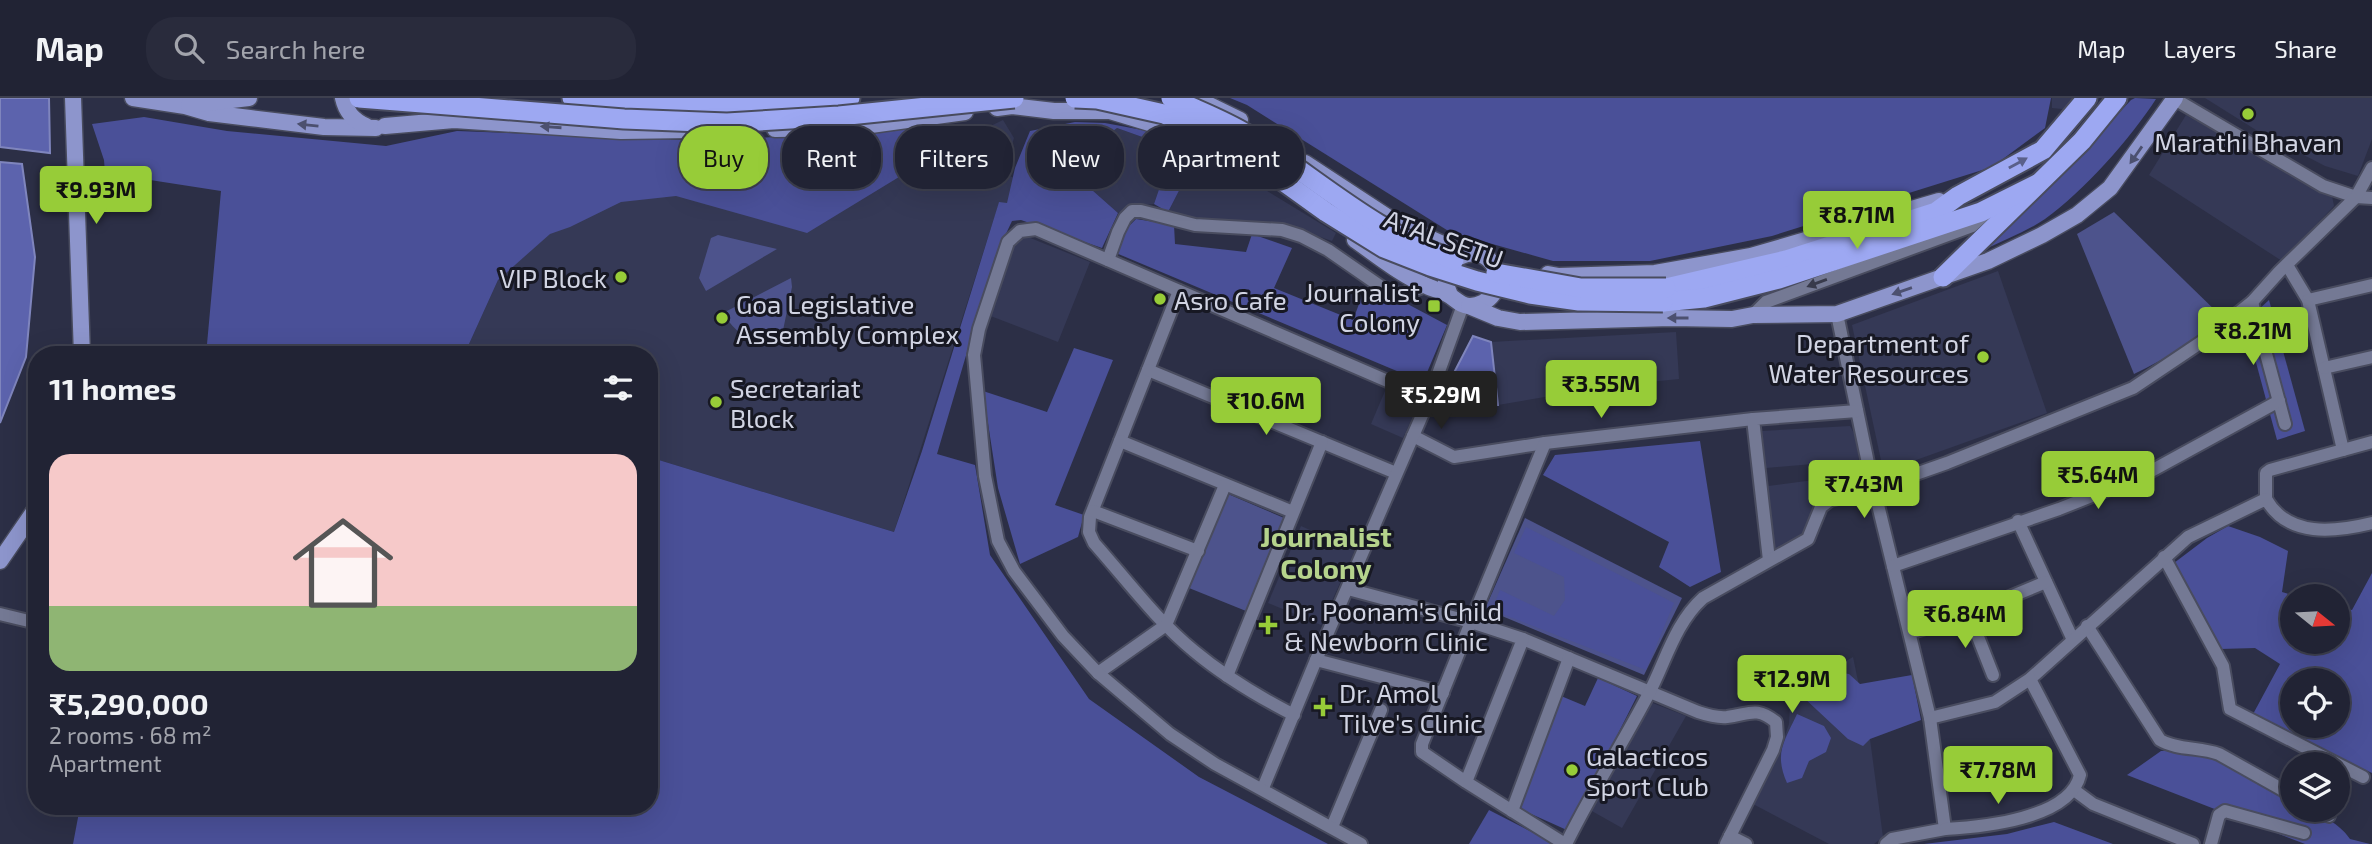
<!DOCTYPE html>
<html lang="en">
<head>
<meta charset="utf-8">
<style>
	:root { --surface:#212334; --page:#292b3c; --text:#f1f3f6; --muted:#a2a4ac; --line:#3e404f; --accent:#97cc38 }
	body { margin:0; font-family:"Exo 2",sans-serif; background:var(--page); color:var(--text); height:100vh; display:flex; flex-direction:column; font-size:26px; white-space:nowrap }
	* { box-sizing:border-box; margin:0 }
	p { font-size:23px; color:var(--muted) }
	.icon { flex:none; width:38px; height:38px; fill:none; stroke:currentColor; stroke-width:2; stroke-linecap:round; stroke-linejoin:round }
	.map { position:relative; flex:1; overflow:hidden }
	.drawer { position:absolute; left:28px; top:248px; width:630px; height:469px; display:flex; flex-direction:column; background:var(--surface); border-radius:28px; box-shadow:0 7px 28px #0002,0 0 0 2px var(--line) }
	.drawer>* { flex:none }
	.hud { position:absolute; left:679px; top:28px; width:665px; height:63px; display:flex; gap:14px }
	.needle { width:46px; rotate:108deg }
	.fabs { position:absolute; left:2280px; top:486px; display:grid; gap:14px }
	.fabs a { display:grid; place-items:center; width:70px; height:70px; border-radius:50%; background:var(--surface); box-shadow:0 7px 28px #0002,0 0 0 2px var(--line); font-size:35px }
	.price { position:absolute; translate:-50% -60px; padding:0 16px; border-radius:7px; background:var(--accent); color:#111; font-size:23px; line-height:46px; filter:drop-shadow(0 2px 4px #0008) }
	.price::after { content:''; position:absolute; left:50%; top:42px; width:21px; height:16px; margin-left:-10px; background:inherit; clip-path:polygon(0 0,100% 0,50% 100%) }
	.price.selected { background:#222; color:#fff }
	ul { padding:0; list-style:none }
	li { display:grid; align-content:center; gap:14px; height:371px; padding:0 21px }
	li span { display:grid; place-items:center; height:217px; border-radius:21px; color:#555 }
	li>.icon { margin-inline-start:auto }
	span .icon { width:126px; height:126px; fill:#fffc; stroke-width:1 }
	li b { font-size:30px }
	h2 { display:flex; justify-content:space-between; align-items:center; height:84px; padding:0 21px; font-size:30px }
	.tag { padding:0 24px; border-radius:28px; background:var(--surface); box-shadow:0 7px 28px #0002,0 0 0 2px var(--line); font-size:24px; line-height:63px }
	.tag.selected { background:var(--accent); color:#111 }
	header { display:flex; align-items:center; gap:42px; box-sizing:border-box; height:98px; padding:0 35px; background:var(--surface); border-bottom:2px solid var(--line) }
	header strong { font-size:33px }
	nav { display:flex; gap:38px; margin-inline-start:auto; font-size:24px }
	.search { width:490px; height:63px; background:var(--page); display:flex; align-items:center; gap:18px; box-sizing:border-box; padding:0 24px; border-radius:28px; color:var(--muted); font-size:26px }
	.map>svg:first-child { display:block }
	.built { fill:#353956 }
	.green { fill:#4d538c }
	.forest { fill:#4a5098; fill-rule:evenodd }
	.water { fill:#5c63ad; stroke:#7f85bd; stroke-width:2 }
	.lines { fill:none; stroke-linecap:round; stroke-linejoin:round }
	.minor-casing { stroke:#494c5f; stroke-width:16 }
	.major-casing { stroke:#494c5f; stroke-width:19 }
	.highway-casing { stroke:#494c5f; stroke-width:23 }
	.minor { stroke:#747994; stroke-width:12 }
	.major { stroke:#8d95cc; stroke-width:16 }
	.highway { stroke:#9da8f2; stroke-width:19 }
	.highway-bridge-casing { stroke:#494c5f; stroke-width:23; stroke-linecap:butt }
	.highway-bridge { stroke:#9da8f2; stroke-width:19 }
	.oneway { fill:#4c506f }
	.oneway2 { fill:#5a608a }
	.oneway3 { fill:#383a4b }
	.poi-dot { fill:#97cc38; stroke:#171823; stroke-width:2.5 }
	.labels { text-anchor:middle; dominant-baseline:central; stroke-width:6; stroke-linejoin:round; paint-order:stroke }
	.poi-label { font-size:26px; fill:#d1d4e3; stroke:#171823; text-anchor:start }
	.street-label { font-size:26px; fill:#d1d4e3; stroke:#171823 }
	.neighbourhood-label { font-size:28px; font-weight:bold; fill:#b5d38c; stroke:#171823 }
</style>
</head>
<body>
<header>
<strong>Map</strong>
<div class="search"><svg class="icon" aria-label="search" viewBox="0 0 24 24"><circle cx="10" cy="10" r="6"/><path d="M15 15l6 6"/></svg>Search here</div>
<nav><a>Map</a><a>Layers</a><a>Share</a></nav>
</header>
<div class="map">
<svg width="2372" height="746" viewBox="0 0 2372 746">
	<rect width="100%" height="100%" fill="#2c2f46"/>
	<g class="built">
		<polygon points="2052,0 2081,0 2072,12 2052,10"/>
		<polygon points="2205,0 2372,0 2372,41 2358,78 2325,68 2256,32"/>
		<polygon points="2186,17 2332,98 2334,108 2282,163 2149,77"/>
		<polygon points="1003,22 1014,40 1003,76 1018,81 1009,107 999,105 894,434 649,359 649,257 464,257 498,182 600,90 922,50 966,40"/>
		<polygon points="1117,30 1173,50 1154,106 1132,108 1118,115 1083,84 1097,45"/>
		<polygon points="1200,52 1336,135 1332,143 1288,128 1210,125 1168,114"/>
		<polygon points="1023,137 1090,164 1058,244 988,217 1012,147"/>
		<polygon points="1998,173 2047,315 1891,371 1882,367 1852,227"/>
		<polygon points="1676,234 1679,281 1610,288 1498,307 1491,244"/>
		<polygon points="1385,293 1418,307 1403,340 1371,326"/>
		<polygon points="1850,328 1855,337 1859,362 1766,370 1762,333"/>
		<polygon points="1829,380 1832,394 1814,404 1807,438 1775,452 1768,388"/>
		<polygon points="1301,428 1355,452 1321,527 1268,505"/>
		<polygon points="1853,559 1870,641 1883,739 1874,746 1829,746 1753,706 1775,666 1789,626 1790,607 1784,599"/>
		<polygon points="1650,604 1686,618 1622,730 1590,712"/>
	</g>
	<g class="green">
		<path d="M2114,114L2222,219C2195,243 2167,260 2134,276L2077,136Z"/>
		<polygon points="718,137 777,151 706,193 699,180 711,140"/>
		<path d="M791,180L792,189L781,242L777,246C749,241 739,240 723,215Z"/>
		<polygon points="1228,396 1284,420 1246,513 1189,490"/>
		<polygon points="1525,420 1682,500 1644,577 1485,511"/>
	</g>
	<g class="forest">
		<polygon points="1230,0 2051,0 2045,30 1992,69 1772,138 1650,163 1553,163 1450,134 1247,7"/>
		<path d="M2135,0L2156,1C2130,41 2084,93 2045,121C2026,134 2002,143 1981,153L1979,149L2044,95L2131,2Z"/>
		<polygon points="144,19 227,33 386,48 457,33 709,43 936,29 933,47 922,65 807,135 676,98 621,104 570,129 550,136 498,182 464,257 206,257 221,93 105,75 104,62 92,26"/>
		<polygon points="1075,24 1105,25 1153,34 1200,52 1168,114 1154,106 1173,50 1117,30 1097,45 1083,84 1118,115 1102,150 1021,122 1012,123 995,159 937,356 975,367 990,457 1089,601 1199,679 1328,746 73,746 80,709 649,709 649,359 894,434 922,353 999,104 1007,105 1015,70 1030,33"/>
		<polygon points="1136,121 1174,127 1175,146 1246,154 1252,136 1292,150 1274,190 1353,222 1365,190 1382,201 1400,202 1447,227 1423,284 1116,155 1125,132"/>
		<polygon points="2269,202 2305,333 2277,342 2245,224"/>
		<polygon points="1074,250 1113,262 1055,407 1084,417 1078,439 1020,466 998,390 983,293 1047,314"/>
		<polygon points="1700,343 1721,474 1690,489 1659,469 1669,444 1543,377 1555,357"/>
		<path d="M2228,428L2260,439L2288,453L2282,494L2299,499H2292V544H2338V509L2352,512L2372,475V675L2252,618L2280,566L2255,550L2220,551L2174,465L2207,440ZM2292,583H2338V628H2292Z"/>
		<polygon points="1526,429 1674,505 1646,572 1492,512 1500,492 1554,518 1565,502 1564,479 1514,455"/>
		<polygon points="1835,574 1849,576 1860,586 1912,577 1921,622 1870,641 1863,648 1848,641 1802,598"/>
		<polygon points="1598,580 1637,598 1569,733 1520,711 1561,598 1585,608"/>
		<path d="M1797,616L1824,628L1831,640L1826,654L1809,663L1802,680L1787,685C1774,655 1784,644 1797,616Z"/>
		<path d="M2188,652L2210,659L2292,704V712C2314,712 2338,723 2350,741L2370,746H2305L2127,677L2161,653Z"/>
		<polygon points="1489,712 1555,746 1469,746"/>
		<polygon points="2054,724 2113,746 1924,746 2007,736"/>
	</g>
	<g class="water">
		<polygon points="0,0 49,0 50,55 0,49"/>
		<polygon points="0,64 22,66 35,159 26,259 0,325"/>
		<polygon points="1473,238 1491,244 1498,307 1474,307 1444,294"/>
	</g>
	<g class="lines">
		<g class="minor-casing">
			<g id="minor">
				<polyline points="2173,0 2323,88 2356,99 2372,100"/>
				<polyline points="1108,162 1118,134 1125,120 1132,113 1141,113 1195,127 1282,132 1301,138 1328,152 1390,195 1403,196 1426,188"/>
				<polyline points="2287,167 2308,202 2343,352"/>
				<path d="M1179,193L1090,419L1089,434L1094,445C1126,481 1157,523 1194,553C1225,579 1259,599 1294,617"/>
				<polyline points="2308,202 2372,187"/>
				<polyline points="2252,204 2285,326"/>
				<polyline points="1837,216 1869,370 1930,620 1945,731 1892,741 1886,746"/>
				<polyline points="1753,217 1766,204 1972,128 1985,116"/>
				<polyline points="2324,270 2372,259"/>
				<polyline points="1148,272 1396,375"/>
				<polyline points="1413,338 1454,359 1545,345 1753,321"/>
				<polyline points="1120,343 1293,414"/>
				<polyline points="2266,401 2266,375 2270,372 2372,344"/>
				<polyline points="1093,413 1198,453"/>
				<polyline points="2018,423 2073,542"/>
				<polyline points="2164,459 2223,568 2230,611 2363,679"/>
				<polyline points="1769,462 1753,321 1857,313"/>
				<polyline points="1893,468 2059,411 2142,378 2279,303"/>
				<polyline points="1348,491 1471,524 1545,345"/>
				<polyline points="0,516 37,525"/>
				<polyline points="1969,516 1993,577"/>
				<path d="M2087,528L2160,642C2176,652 2201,649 2219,656L2292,697"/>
				<polyline points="1910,535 1969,516 2046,484"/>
				<path d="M1523,541L1698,614C1707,617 1717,620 1727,619C1750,616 1756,608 1776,624L1777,639L1773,652L1726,746"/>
				<polyline points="1316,562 1443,595"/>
				<polyline points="1098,575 1166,527 1225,387"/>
				<polyline points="1227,578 1322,344"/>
				<path d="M1930,620L1995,604L2030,581L2188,439L2266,401C2288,440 2335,434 2372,425"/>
				<polyline points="1466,684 1523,541 1471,524 1422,646 1422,654 1466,684 1565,746"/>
				<polyline points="1263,690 1316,562 1429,301 1463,207"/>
				<polyline points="2074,692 2093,706 2193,746"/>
				<polyline points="2319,712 2329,718"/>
				<polyline points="1512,713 1569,560"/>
				<polyline points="1332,729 1381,612"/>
				<path d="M1945,731C1982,729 2070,721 2080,677L2030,581"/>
				<polyline points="1730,738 1746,746"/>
				<polyline points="1361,746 1215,666 1170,636 1098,575 1063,538 1014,473 998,443 985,378 974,257 979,231 1008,144 1020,133 1036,131 1429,301"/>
				<path d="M1566,746C1590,697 1621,648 1647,599C1665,566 1674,526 1703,500L1808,441L1821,409L1830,402L1873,391L1947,365L2133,290L2203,243L2252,204L2279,174L2356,99L2372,70"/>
				<polyline points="2211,746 2219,717 2225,713 2304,735"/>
			</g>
		</g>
		<g class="major-casing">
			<g id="major">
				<polyline points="73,0 82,257"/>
				<polyline points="133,0 185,8 209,15 250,20 324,29 376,30"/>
				<path d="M343,0C346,14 353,22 366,28"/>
				<polyline points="1195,0 1240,22"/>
				<polyline points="189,7 249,0"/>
				<polyline points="997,10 1012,8 1054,13 1110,13 1176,33 1253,70"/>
				<polyline points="385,28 454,22 621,33 689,32"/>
				<polyline points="775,31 849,30 965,14"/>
				<polyline points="1305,65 1398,126 1465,156"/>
				<path d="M1355,142C1378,158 1401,177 1427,188C1433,191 1441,193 1447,196C1455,200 1460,208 1470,208C1479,208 1488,203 1493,196C1498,188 1498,178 1495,170C1480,139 1432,162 1450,197"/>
				<polyline points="1548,176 1559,178 1655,175 1751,158 1939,103"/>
				<polyline points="1469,208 1498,220 1520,224 1671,220 1732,221 1753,217 1837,216 1988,163 2042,137 2077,117 2110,90 2175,0"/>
				<polyline points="0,463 37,409"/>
			</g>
		</g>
		<g class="highway-casing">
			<g id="highway">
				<path d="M572,0C665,8 758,10 850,0"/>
				<polyline points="1943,179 2082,43 2117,0"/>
				<polyline points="1666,190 1786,162 1936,114 1958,98 2043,52 2087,0"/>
				<polyline points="1663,204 1704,200 1779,181 1981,114 2037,86"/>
			</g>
		</g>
		<use href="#minor" class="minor"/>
		<use href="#major" class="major"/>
		<use href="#highway" class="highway"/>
		<g class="highway-bridge-casing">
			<g id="highway-bridge">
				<polyline points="359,0 624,21 727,25 839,18 1014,0"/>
				<polyline points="1075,0 1097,1 1164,16 1238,51 1326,114 1384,150 1430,168 1477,183 1530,196 1579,203 1663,204"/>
				<path d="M1171,0C1196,12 1224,22 1248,37C1318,81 1374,135 1454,162"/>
				<polyline points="1496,175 1581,190 1666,190"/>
			</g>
		</g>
		<use href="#highway-bridge" class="highway-bridge"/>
	</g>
	<defs><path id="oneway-solid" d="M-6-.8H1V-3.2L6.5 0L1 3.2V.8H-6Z" transform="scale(1.75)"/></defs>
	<g class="oneway">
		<use href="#oneway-solid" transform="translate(308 27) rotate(-174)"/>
		<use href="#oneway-solid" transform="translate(551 29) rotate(-176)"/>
		<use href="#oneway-solid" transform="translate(2136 57) rotate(125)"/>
		<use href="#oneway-solid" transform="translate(1902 193) rotate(161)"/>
		<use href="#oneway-solid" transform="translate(1678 220) rotate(180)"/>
	</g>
	<use class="oneway2" href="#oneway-solid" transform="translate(2018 65) rotate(-29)"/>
	<use class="oneway3" href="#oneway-solid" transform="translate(1817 185) rotate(160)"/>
	<g class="poi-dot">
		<circle cx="2248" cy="16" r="7"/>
		<circle cx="621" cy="179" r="7"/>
		<circle cx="1160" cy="201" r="7"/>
		<rect x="1427" y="201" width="14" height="14" rx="3.5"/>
		<circle cx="722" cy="220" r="7"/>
		<circle cx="1983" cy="259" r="7"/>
		<circle cx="716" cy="304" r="7"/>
		<path d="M1264.5 516.5h7v7h7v7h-7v7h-7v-7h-7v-7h7z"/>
		<path d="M1319.5 598.5h7v7h7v7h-7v7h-7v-7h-7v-7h7z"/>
		<circle cx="1572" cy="672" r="7"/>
	</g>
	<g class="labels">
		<g class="poi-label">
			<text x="2248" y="43" text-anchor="middle">Marathi Bhavan</text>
			<text x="607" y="179" text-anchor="end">VIP Block</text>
			<text x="1420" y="193" text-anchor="end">Journalist<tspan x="1420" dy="30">Colony</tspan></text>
			<text x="1174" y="201">Asro Cafe</text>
			<text x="736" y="205">Goa Legislative<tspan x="736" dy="30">Assembly Complex</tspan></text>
			<text x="1969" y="244" text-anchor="end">Department of<tspan x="1969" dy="30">Water Resources</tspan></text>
			<text x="730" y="289">Secretariat<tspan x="730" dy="30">Block</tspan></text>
			<text x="1284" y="512">Dr. Poonam's Child<tspan x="1284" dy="30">&amp; Newborn Clinic</tspan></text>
			<text x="1339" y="594">Dr. Amol<tspan x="1339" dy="30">Tilve's Clinic</tspan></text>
			<text x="1586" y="657">Galacticos<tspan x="1586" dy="30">Sport Club</tspan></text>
		</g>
		<g class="street-label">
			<text transform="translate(1444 140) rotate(20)">ATAL SETU</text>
		</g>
		<g class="neighbourhood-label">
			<text x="1326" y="438">Journalist<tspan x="1326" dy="32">Colony</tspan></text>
		</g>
	</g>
</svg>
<div class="fabs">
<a><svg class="needle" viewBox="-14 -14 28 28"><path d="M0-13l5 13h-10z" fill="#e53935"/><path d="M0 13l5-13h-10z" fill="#a2a4ac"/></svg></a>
<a><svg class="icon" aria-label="locate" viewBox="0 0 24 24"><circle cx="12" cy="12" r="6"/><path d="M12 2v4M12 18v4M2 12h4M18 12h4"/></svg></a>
<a><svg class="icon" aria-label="layers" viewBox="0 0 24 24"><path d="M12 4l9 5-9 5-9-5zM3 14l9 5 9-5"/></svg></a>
</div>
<b class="price" style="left:96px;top:128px">₹9.93M</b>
<b class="price" style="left:1857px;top:153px">₹8.71M</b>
<b class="price" style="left:2253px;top:269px">₹8.21M</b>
<b class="price" style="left:1601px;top:322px">₹3.55M</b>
<b class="price selected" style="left:1441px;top:333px">₹5.29M</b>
<b class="price" style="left:1266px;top:339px">₹10.6M</b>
<b class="price" style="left:2098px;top:413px">₹5.64M</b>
<b class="price" style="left:1864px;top:422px">₹7.43M</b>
<b class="price" style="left:1965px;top:552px">₹6.84M</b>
<b class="price" style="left:1792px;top:617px">₹12.9M</b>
<b class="price" style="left:1998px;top:708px">₹7.78M</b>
<div class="hud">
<a class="tag selected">Buy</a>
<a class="tag">Rent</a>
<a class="tag">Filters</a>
<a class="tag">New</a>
<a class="tag">Apartment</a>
</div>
<section class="drawer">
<h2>11 homes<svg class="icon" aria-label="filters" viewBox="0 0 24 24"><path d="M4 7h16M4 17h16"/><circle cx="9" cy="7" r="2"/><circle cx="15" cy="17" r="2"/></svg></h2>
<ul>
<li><span style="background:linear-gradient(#f6c9c9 70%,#8fb573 0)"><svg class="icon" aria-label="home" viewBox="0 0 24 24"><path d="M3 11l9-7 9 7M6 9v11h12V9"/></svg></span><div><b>₹5,290,000</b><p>2 rooms · 68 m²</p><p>Apartment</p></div></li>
</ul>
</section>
</div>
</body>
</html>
